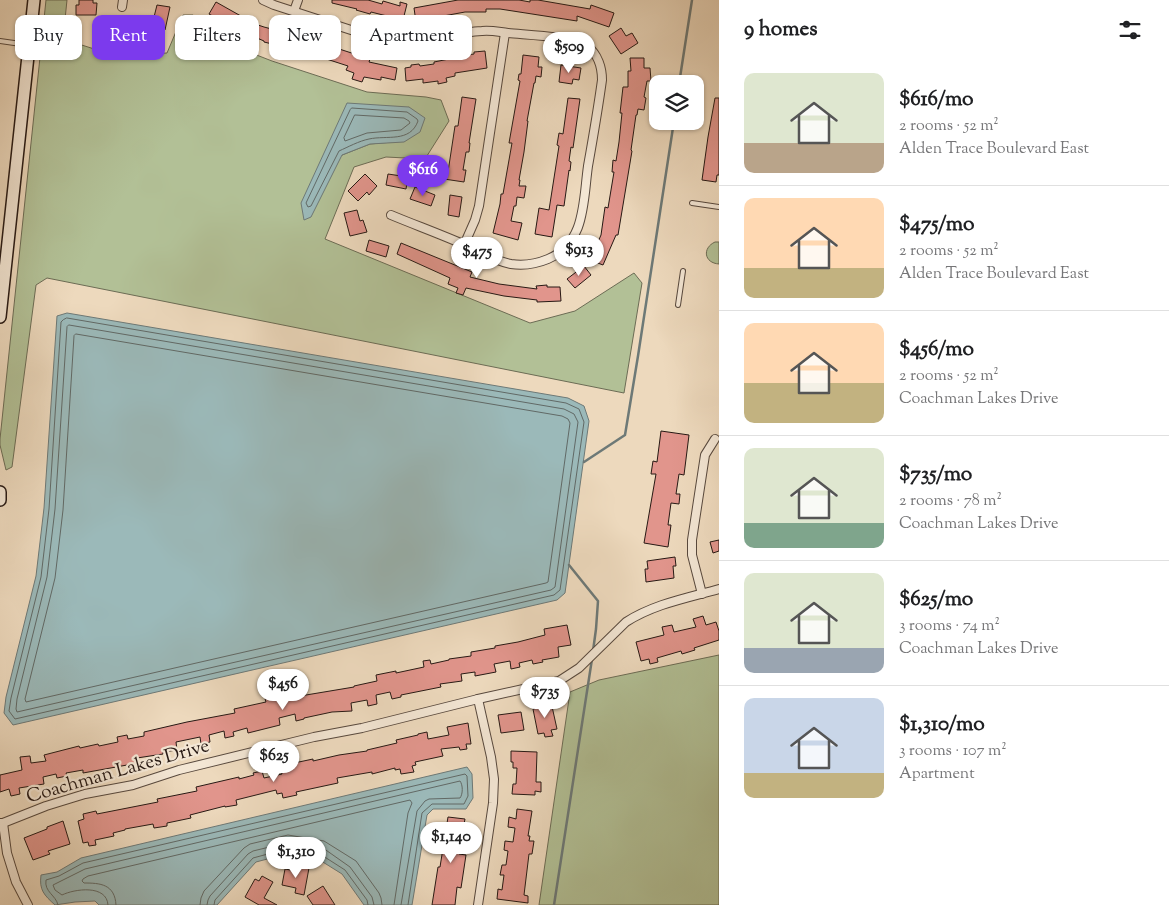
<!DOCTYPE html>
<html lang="en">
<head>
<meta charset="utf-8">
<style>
	:root { --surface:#fff; --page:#f2f2f2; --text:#202124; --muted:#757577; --line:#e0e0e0; --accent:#7c3aed }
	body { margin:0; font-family:"Sorts Mill Goudy",serif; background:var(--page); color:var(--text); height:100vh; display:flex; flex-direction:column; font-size:19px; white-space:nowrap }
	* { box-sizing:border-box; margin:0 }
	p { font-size:16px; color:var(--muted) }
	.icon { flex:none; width:28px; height:28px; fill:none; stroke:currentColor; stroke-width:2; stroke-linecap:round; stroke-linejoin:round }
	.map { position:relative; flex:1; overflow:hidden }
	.drawer { display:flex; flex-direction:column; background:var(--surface); width:450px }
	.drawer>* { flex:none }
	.hud { position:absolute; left:15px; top:15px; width:475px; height:45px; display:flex; gap:10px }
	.buttons { position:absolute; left:649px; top:75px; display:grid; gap:10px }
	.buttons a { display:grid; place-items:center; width:55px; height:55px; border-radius:10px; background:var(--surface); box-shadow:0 1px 4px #0004; font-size:25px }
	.price { position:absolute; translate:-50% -42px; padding:0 11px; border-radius:18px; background:#fff; color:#222; font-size:16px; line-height:32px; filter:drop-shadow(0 1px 2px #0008) }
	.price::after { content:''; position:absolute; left:50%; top:30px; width:15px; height:11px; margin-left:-8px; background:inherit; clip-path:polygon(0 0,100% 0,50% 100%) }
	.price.current { background:var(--accent); color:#fff }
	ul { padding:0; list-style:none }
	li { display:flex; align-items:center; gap:15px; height:125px; padding:0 25px }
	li+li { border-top:1px solid var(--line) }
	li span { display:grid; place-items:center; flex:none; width:140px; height:100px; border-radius:10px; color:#555 }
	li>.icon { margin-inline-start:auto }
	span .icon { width:60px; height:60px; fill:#fffc; stroke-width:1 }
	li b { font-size:21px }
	h2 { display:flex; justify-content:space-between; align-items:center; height:60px; padding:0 25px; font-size:21px }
	.pill { padding:0 18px; border-radius:10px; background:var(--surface); box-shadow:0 1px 4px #0004; font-size:18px; line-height:45px }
	.pill.current { background:var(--accent); color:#fff }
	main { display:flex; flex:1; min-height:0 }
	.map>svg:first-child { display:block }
	.green { fill:#b2c096; stroke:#6c6c55; fill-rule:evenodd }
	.water { fill:#9bb9b9; stroke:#6d7977 }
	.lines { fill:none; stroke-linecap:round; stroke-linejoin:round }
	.shore { stroke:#616966; stroke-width:1 }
	.stream { stroke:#6d7977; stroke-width:2.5 }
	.building { fill:#e1958c; stroke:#271914 }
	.lane-casing { stroke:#58493e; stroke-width:6 }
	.street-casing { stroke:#58493e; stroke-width:10 }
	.secondary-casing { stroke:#271914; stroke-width:14 }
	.lane { stroke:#f3e6d4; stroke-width:4 }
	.street { stroke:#f3e6d4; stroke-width:8 }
	.secondary { stroke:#f3e6d4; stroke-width:11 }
	.labels { text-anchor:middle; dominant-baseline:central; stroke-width:4.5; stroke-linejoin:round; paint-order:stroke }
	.street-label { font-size:19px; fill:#271914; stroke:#f3e6d4 }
</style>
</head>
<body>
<main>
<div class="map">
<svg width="719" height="905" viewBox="0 0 719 905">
	<rect width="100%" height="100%" fill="#edd9bd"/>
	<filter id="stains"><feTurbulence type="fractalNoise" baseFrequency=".004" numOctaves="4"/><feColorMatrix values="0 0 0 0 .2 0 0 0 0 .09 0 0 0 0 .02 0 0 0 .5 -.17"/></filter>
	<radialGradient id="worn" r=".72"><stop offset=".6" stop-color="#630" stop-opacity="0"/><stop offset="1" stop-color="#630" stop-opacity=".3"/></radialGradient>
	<g class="green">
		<path d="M46,0H67L63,39L116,56L167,53L183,15H193L223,42L272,61L367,92L426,97L441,100L449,121L425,159L386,157L354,167L325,239L530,323L575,311L634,273L642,283L624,393L47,278L36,285L12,467L6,470L0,445V439ZM409,107L404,141L370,144L342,155Z"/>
		<path d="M715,242H719V264C704,263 702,248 715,242Z"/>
		<polygon points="719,655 719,905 539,905 570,692 599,680"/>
	</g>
	<g class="water">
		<polygon points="347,103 409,107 425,118 420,132 404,142 370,144 342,155 311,217 304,220 301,203"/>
		<polygon points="67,313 568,398 584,406 589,421 565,593 557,600 13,725 4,713 6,697 36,576 44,508 57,316"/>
		<path d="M467,767L472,774L473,798L466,809H433L427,815L412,905H364L342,874L318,859L290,853L256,862L217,905H99L95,901L75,902L55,905C44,895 39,890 41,875L57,872L81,858Z"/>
	</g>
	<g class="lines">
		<g class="shore">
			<path d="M352,108L407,112L417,119L418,121C410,143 387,135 369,139C359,141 348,147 339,151L311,206L308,207L306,203L350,110Z"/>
			<polygon points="355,115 404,118 409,121 410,123 401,130 367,133 345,141 344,138"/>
			<polygon points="67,318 566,403 579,409 584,422 560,590 554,595 15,719 9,711 11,698 41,577 49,509 61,322 63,320"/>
			<polygon points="69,325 564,409 574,414 578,422 555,587 551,590 17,712 16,709 17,699 47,577 55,509 67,327"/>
			<polygon points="76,334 562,416 568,419 570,423 548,582 546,583 26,702 25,699 55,578 63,510 74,336"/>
			<path d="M58,905C56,895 44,892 46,880L59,876L83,863L465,774L467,776L468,796L464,804H432L422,813L408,905"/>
			<path d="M108,905C107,884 74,889 62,895L55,890L53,885L85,869L460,781C463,785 463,794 460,798L429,799L425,801L417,811L401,905"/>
			<path d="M116,905C115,884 100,883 84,883L82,881L83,879L88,876L410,800L412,803L408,813L394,905"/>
			<polyline points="200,905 201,898 204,891 244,848 250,844 288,835 324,841 356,861 379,893 381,898 382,905"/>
			<polyline points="207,905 208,900 210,896 248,854 253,851 290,842 323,848 350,867 372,897 374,905"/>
			<polyline points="214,905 215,900 253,858 290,848 320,854 345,870 367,900 368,905"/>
		</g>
		<g class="stream">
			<polyline points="679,84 692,0"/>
			<polyline points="584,462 625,435 638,356 674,121"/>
			<polyline points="569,565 598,601 596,629 593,651"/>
			<polyline points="554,905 592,659"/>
		</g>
	</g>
	<g class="building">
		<polygon points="79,0 93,0 93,3 97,3 96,15 76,15 76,5 79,5"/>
		<polygon points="332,0 368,0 382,4 383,1 400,6 400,2 407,4 402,24 390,21 391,17 371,12 370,14 356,10 357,9 332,3"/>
		<polygon points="458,0 519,0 530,2 530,0 538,0 590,9 591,5 614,13 609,27 577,16 577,21 500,9 486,9 486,12 465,12 438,17 439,18 416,22 414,8"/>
		<polygon points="216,2 248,20 249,18 256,21 255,24 264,27 298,36 298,35 316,41 315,43 330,48 330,46 370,59 369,62 397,68 395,80 381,77 381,80 364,77 362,82 352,79 354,73 346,70 348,66 311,54 310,58 292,53 293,49 264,42 264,41 229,26 226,31 219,27 222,21 209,14"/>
		<polygon points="157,5 170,7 165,30 149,27 151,16 154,17"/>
		<polygon points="99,22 115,33 109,43 93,32"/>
		<polygon points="621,28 626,36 632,33 638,43 621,54 609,36"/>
		<polygon points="146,32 149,48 126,52 123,37"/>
		<polygon points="485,51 487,68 455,73 455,76 446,78 447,82 438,84 438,81 423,83 423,79 406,81 405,68 411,67 411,65 419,64 420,66 434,64 434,62 459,57 459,56 474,54 474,52"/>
		<polygon points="523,55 539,57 538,67 542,67 541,77 536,76 535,83 534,83 527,121 528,121 524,152 519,180 520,180 519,186 526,186 524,198 517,197 516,206 514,206 511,221 522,223 518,240 493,233 500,204 501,194 503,194 512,143 509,143 520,81 518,80 519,74 521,74"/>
		<polygon points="630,58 644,58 644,68 650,68 651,81 647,81 644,97 646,98 644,110 638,109 637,115 636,115 631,150 632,151 618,235 616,235 603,265 590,260 601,235 605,207 608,208 614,172 612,172 613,160 616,161 619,142 622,113 620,113 623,87 628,87 628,71 631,71"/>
		<polygon points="561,65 581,68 579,80 573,79 572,84 559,82"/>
		<polygon points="462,97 476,99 469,143 470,143 469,152 466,152 463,170 466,170 464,182 444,179 445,171 448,172 455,126 458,126"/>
		<polygon points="568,98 580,99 573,148 571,147 569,161 571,162 570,171 569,170 564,206 557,205 552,237 535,234 539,208 549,210 559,146 557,145 559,133 563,134"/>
		<polygon points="715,98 719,98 719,175 717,175 716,182 702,180 708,137"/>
		<polygon points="365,174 377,186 369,195 367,192 358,201 348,191"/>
		<polygon points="388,174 408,177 406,189 386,185"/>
		<polygon points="415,187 435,195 431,206 410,199"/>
		<polygon points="450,195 462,197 459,217 448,215"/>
		<polygon points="357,210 360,221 363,220 367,232 350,236 344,213"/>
		<polygon points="369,240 389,246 386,257 366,251"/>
		<polygon points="401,243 472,272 470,277 499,284 537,289 536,286 547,285 547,287 560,287 561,301 537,302 537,300 504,296 466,288 463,295 456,293 458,288 448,284 450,278 397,254"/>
		<polygon points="584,266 591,275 575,288 567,279"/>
		<polygon points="661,431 689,435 684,475 679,474 676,494 680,494 679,504 671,503 668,525 671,525 668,547 644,543 656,474 651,474 653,461 657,462"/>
		<polygon points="719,540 719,551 713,553 710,542"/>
		<polygon points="675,557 676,566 673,566 674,578 646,582 645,569 648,569 647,561"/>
		<polygon points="703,616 706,625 716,622 719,631 719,640 694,648 695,650 682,654 681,651 657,658 658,662 650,664 649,659 641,661 636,642 664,635 662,627 672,625 674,632 696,627 693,619"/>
		<polygon points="567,625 571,645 558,647 559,657 542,660 543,662 533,664 532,660 519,663 520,667 511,669 510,661 494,664 496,672 475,676 475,672 461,674 462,681 440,684 441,687 401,695 401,697 392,699 390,692 376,695 377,704 368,706 367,700 351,703 352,711 332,712 304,718 304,719 296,721 295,714 279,718 280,725 248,733 247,728 233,732 234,736 225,738 224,731 209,735 210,742 201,744 200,737 176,742 177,750 163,752 163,754 137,758 138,763 83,773 83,770 66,773 67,776 57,778 56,774 43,777 44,784 19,788 20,794 11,796 9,789 0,792 0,775 22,770 20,757 30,756 31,763 46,761 44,755 79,746 80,748 98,744 99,746 118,742 117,737 127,735 128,739 144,736 144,732 187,722 235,713 234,709 266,702 265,699 286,695 285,694 299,691 300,696 354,687 354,686 377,681 376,675 396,671 396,673 424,667 423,661 430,660 431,664 449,660 449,659 471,656 471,652 495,648 495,646 518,642 545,635 544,629"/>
		<polygon points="551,702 557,729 551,730 553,736 545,737 544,733 538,734 533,709 539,708 538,704"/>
		<polygon points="521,712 524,730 501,733 498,715"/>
		<polygon points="468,723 471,744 466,744 467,749 460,750 459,747 441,749 443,756 415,762 416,765 412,766 414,772 401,774 400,769 395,770 395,768 372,774 372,772 337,778 338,783 296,792 297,795 283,798 282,793 277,794 276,790 236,800 237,805 225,807 225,806 190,815 191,818 167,823 167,826 154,828 153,824 125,829 125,830 113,833 114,836 95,840 96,845 89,846 88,842 83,843 78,821 84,819 83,814 96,811 97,814 158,802 157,799 197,791 196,787 239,777 239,779 254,775 253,773 262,771 264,778 282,774 280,766 313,759 313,761 339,755 367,751 367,750 397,743 396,740 418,735 418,734 427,732 428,739 449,735 447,727"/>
		<polygon points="511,751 537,752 536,782 541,782 541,792 535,791 535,795 512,794 513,784 516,784 517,768 513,768 513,762 511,762"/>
		<polygon points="517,809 532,811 528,836 530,836 529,841 534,841 532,854 529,854 524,895 528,896 528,903 497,899 498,889 502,890 504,875 500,875 502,865 506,865 508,851 504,850 505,841 513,842 515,828 508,827 509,817 516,819"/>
		<polygon points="448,817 465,819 463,829 470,830 469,840 462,839 459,854 466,855 461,888 457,887 455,905 432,905 438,867 440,867"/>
		<polygon points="63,821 70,844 48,851 50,854 33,860 24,838 47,829 47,827"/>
		<polygon points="297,866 309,868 304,895 295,893 296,888 282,885 285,869 296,871"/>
		<polygon points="262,876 273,882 264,898 277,905 259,905 245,897 255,879 259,881"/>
		<polygon points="323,886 335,905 313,905 307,896"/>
	</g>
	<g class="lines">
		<g class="lane-casing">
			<g id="lane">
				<polyline points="0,41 28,45"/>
				<polyline points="692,203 719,207"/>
				<polyline points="678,305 683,271"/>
			</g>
		</g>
		<g class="street-casing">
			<g id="street">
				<path d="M263,0L274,5L388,42C420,48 450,32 482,31C491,30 499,32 508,33C527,35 572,36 587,46C598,54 602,68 602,80C598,109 593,138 588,166C583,201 586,243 548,259C536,264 524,266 511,264C495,261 480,252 465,245C440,234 415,225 391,215"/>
				<polyline points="122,7 123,0"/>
				<polyline points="294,11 298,0"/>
				<polyline points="464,245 475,220 479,206 505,33"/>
				<polyline points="702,594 692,555 692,540 705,455 715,439"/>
				<path d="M0,823H3L46,806L85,794L133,785L179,770L314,737L362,728L478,699L559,681L579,668L626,622C654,604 687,598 719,589"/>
				<polyline points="3,823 7,853 16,882 28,905"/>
				<polyline points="478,905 493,803 494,779 491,757 478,699"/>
			</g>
		</g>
		<g class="secondary-casing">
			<g id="secondary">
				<polyline points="0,317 34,0"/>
				<polyline points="0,492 0,500"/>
			</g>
		</g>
		<use href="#lane" class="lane"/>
		<use href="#street" class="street"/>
		<use href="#secondary" class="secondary"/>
	</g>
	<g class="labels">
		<g class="street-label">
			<text transform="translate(118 772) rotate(-16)">Coachman Lakes Drive</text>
		</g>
	</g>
	<rect width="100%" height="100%" filter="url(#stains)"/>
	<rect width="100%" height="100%" fill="url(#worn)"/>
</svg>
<div class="buttons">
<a><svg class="icon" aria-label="layers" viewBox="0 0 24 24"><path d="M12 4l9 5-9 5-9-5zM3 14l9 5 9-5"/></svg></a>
</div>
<b class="price" style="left:569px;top:74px">$509</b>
<b class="price current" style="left:423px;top:197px">$616</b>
<b class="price" style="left:579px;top:277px">$913</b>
<b class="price" style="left:477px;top:279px">$475</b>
<b class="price" style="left:283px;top:711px">$456</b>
<b class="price" style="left:545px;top:719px">$735</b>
<b class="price" style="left:274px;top:783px">$625</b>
<b class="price" style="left:451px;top:864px">$1,140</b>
<b class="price" style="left:296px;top:879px">$1,310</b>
<div class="hud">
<a class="pill">Buy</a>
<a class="pill current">Rent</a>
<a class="pill">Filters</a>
<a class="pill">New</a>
<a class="pill">Apartment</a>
</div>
</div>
<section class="drawer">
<h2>9 homes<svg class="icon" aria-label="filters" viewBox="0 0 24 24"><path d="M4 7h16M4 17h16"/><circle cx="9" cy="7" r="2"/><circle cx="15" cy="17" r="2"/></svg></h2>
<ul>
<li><span style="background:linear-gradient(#dfe7d0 70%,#b9a48a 0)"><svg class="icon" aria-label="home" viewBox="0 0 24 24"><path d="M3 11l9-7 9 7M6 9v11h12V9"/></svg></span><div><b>$616/mo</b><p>2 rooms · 52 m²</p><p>Alden Trace Boulevard East</p></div></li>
<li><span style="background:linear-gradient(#ffd9b3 70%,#c2b280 0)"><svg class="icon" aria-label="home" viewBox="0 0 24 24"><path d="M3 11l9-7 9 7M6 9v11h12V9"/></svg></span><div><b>$475/mo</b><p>2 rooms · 52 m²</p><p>Alden Trace Boulevard East</p></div></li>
<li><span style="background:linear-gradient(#ffd9b3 60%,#c2b280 0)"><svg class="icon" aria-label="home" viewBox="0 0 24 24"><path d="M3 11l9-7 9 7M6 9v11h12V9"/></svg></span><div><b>$456/mo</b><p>2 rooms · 52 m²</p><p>Coachman Lakes Drive</p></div></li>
<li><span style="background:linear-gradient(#dfe7d0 75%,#7fa58c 0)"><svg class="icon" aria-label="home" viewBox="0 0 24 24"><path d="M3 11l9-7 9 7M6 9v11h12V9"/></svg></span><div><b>$735/mo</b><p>2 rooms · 78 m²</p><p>Coachman Lakes Drive</p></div></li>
<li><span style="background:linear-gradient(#dfe7d0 75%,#9aa5b1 0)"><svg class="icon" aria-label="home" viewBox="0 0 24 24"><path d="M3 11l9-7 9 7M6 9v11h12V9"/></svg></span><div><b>$625/mo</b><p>3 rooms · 74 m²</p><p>Coachman Lakes Drive</p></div></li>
<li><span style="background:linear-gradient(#c9d6e8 75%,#c2b280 0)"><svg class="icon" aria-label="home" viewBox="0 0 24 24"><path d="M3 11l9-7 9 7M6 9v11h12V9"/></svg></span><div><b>$1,310/mo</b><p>3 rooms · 107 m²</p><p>Apartment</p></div></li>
</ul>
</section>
</main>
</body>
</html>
